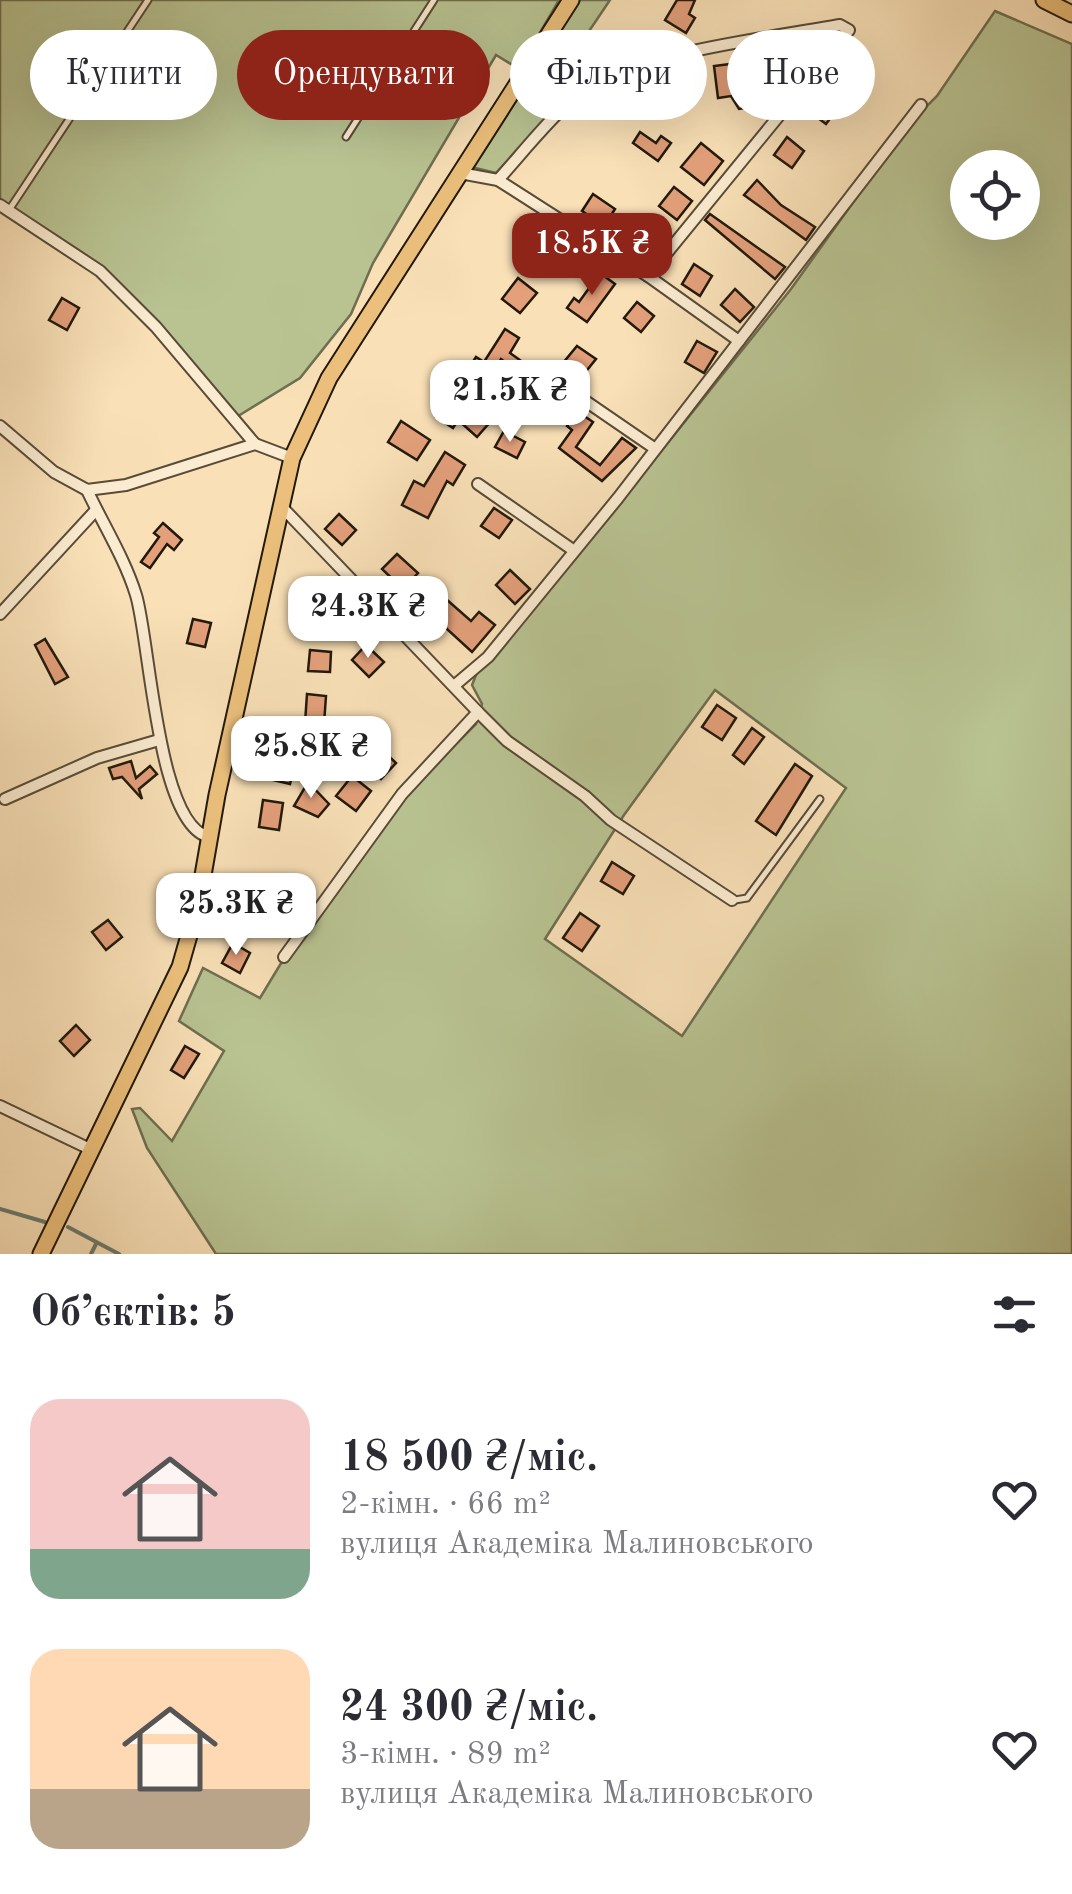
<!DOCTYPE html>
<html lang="uk">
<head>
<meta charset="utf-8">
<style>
	:root { --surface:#fff; --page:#f2f2f3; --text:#2b2b33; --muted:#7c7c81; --accent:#8f2418 }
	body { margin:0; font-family:"Old Standard TT",serif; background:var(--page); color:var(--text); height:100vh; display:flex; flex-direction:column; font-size:38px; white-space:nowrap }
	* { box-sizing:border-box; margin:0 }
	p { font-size:32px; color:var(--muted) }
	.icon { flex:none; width:55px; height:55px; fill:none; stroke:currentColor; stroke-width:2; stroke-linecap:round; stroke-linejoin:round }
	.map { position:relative; height:1254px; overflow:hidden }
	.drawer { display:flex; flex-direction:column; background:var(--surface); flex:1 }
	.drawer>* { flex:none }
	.banner { position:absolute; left:30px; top:30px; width:1012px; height:90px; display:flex; gap:20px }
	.controls { position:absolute; left:950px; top:150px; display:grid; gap:20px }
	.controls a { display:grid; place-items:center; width:90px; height:90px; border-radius:50%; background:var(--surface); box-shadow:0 10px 40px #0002; font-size:50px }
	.price { position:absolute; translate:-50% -85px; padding:0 22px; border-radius:20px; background:#fff; color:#222; font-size:32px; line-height:65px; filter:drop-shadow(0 2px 5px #0008) }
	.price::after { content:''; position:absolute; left:50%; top:60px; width:30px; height:22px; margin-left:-15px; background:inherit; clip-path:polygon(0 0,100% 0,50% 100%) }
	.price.on { background:var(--accent); color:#fff }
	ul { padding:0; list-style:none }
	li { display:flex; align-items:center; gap:30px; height:250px; padding:0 30px }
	li span { display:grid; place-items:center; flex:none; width:280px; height:200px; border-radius:30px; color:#555 }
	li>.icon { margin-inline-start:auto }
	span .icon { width:120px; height:120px; fill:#fffc; stroke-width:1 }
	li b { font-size:42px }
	h2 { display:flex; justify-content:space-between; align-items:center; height:120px; padding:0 30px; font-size:42px }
	.chip { padding:0 35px; border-radius:45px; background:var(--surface); box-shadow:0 10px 40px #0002; font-size:35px; line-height:90px }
	.chip.on { background:var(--accent); color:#fff }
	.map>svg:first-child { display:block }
	.green { fill:#b9c392; stroke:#6e6e50; stroke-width:2.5; fill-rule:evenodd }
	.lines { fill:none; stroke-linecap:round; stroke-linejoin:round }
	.stream { stroke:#6c7b6f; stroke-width:4 }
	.building { fill:#e3a07b; stroke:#22190d; stroke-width:2.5 }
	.lane-casing { stroke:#584b38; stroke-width:9 }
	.street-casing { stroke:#584b38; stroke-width:14 }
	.primary-casing { stroke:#22190d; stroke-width:19 }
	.lane { stroke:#fbebd0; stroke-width:5 }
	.street { stroke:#fbebd0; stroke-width:10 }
	.primary { stroke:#ecc07c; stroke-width:15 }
</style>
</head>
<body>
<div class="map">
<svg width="1072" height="1254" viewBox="0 0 1072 1254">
	<rect width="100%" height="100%" fill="#f9e0b7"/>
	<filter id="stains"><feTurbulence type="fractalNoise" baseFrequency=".002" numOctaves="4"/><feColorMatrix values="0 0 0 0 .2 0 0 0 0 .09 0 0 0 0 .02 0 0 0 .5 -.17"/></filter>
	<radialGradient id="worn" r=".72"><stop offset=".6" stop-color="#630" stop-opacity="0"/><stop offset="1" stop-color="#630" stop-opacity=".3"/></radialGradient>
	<g class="green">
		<polygon points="0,0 559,0 519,69 496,55 373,263 351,314 300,378 235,418 100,271 0,205"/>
		<polygon points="580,0 610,0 581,43 582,80 496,173 471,167"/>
		<path d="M995,11L1072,44V1254H216L147,1148L132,1109L140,1108L172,1141L224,1051L179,1021L203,968L260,998L292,945L412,788L476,724L482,704L472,685L478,670L578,555L791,289L910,123L937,96ZM968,168H1022V222H968ZM715,690L846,788L682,1036L545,939L624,815Z"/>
	</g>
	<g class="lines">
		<g class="stream">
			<polyline points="0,1209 45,1222"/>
			<polyline points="68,1227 119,1254"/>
			<polyline points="91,1254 96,1244"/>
		</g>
	</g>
	<g class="building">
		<polygon points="677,0 695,0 689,14 695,18 686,33 665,20"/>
		<polygon points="738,63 741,88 750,87 753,107 739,109 731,96 718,98 714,66"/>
		<polygon points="817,94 838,108 826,124 806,109"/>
		<polygon points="640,132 656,143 661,136 671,143 658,161 633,143"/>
		<polygon points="787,137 804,151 792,168 774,155"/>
		<polygon points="701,143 723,161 704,185 681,167"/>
		<polygon points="757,180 781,205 815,227 806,240 744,195"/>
		<polygon points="674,187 692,201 677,220 659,206"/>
		<polygon points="593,194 615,209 604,226 582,211"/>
		<polygon points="710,214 785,267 775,279 705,220"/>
		<polygon points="694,264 712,276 700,296 682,284"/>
		<polygon points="600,273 615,284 587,322 567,308 574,298 579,302"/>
		<polygon points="518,278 537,293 520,313 502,299"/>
		<polygon points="735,289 754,307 740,322 721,305"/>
		<polygon points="62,298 79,308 67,330 49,320"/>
		<polygon points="637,302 654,316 641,332 624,318"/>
		<polygon points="505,329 519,338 510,353 524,363 518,372 501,359 489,378 509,391 491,421 477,437 458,420 453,428 436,417 446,401 473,418 481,408 489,397 462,379 476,357 484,362"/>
		<polygon points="697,341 717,352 704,373 685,362"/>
		<polygon points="577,346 596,359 583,375 563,363"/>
		<polygon points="577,411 593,422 576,447 600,465 622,438 636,448 602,481 559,448 572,430 567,426"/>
		<polygon points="401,421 430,440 417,460 388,442"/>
		<polygon points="504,431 525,442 517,458 495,447"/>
		<polygon points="445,452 465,465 453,485 447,481 428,518 402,505 414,481 424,486"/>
		<polygon points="494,508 512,520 499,538 481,526"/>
		<polygon points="339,514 356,530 342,545 325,529"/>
		<polygon points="163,523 182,540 174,550 167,544 150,568 141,562 159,537 154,533"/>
		<polygon points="397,554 418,573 403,589 382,569"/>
		<polygon points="510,570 530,589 515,604 496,585"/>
		<polygon points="322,590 345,611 328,630 306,608"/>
		<polygon points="438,592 471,621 479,612 495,625 472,652 424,608"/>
		<polygon points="193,619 211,623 205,647 187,643"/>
		<polygon points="45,639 68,677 55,684 35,645"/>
		<polygon points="366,645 384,662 369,677 352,660"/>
		<polygon points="310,650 331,652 330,672 308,671"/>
		<polygon points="307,694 326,696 324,724 336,727 332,744 303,737 302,745 277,740 281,718 305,723"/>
		<polygon points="717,705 736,718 722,740 702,727"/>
		<polygon points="752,728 764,737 744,764 733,755"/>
		<polygon points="376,744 396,763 381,779 361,760"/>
		<polygon points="274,758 295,762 290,784 269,779"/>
		<polygon points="131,761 136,778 150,766 157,774 139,789 142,799 122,777 113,779 109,768"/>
		<polygon points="795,764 812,776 776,835 756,821"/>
		<polygon points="352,776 371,791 356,811 336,796"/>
		<polygon points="308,782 329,804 318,817 294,806"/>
		<polygon points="263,800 283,803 279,830 259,827"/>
		<polygon points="612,862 634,876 623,894 601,881"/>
		<polygon points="294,887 311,900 293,922 277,909"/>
		<polygon points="580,913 599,926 582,951 563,938"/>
		<polygon points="108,920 122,937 106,950 92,932"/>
		<polygon points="233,943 250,953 240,973 222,963"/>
		<polygon points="76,1025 90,1040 74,1056 60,1041"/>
		<polygon points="185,1046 199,1054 184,1078 171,1070"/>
	</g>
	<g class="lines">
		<g class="lane-casing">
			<g id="lane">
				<polyline points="346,137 434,0"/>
				<polyline points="9,210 148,0"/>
				<polyline points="735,900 747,898 820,799"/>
			</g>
		</g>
		<g class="street-casing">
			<g id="street">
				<polyline points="460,173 498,180 648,276 739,341"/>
				<path d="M498,180C524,151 549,119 578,94C626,54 775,37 840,25L849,30L648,276"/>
				<polyline points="0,205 100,271 156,327 255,444"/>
				<polyline points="568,389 654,448"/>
				<polyline points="0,426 54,472 87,490 126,485 255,444 292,458"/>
				<polyline points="478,484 573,550"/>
				<path d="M87,490C103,524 125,559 136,595C150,640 157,828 210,837"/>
				<polyline points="280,505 478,712 402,794 284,957"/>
				<polyline points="0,614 96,510"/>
				<polyline points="455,685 488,657 618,498 921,105"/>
				<polyline points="478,712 507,741 585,796 611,820 732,900"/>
				<polyline points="5,799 97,758 159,740"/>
				<polyline points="0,1106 92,1150"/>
			</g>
		</g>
		<g class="primary-casing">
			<g id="primary">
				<polyline points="1044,0 1072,14"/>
				<polyline points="41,1254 180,967 198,904 217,795 292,458 329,378 571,0"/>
			</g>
		</g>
		<use href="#lane" class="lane"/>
		<use href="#street" class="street"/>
		<use href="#primary" class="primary"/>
	</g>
	<rect width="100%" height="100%" filter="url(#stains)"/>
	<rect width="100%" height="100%" fill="url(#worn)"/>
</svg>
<div class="controls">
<a><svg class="icon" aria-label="locate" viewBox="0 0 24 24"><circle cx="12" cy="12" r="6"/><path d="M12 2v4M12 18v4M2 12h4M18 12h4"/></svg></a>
</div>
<b class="price on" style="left:592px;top:298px">18.5K ₴</b>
<b class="price" style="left:510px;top:445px">21.5K ₴</b>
<b class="price" style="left:368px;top:661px">24.3K ₴</b>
<b class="price" style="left:311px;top:801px">25.8K ₴</b>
<b class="price" style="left:236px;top:958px">25.3K ₴</b>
<div class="banner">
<a class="chip">Купити</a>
<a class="chip on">Орендувати</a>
<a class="chip">Фільтри</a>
<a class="chip">Нове</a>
</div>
</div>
<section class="drawer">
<h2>Об’єктів: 5<svg class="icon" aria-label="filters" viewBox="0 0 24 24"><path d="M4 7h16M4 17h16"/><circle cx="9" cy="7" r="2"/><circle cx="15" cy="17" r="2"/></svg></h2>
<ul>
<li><span style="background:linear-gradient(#f6c9c9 75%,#7fa58c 0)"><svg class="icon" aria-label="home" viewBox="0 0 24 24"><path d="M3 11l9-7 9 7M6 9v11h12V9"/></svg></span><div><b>18 500 ₴/міс.</b><p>2-кімн. · 66 m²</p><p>вулиця Академіка Малиновського</p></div><svg class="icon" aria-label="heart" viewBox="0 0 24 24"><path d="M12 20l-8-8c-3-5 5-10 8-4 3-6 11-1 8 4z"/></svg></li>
<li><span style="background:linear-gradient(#ffd9b3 70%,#b9a48a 0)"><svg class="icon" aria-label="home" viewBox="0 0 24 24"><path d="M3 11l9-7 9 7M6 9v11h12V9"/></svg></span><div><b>24 300 ₴/міс.</b><p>3-кімн. · 89 m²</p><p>вулиця Академіка Малиновського</p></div><svg class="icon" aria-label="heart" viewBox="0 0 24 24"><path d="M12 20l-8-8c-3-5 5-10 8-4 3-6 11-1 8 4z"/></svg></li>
</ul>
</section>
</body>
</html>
